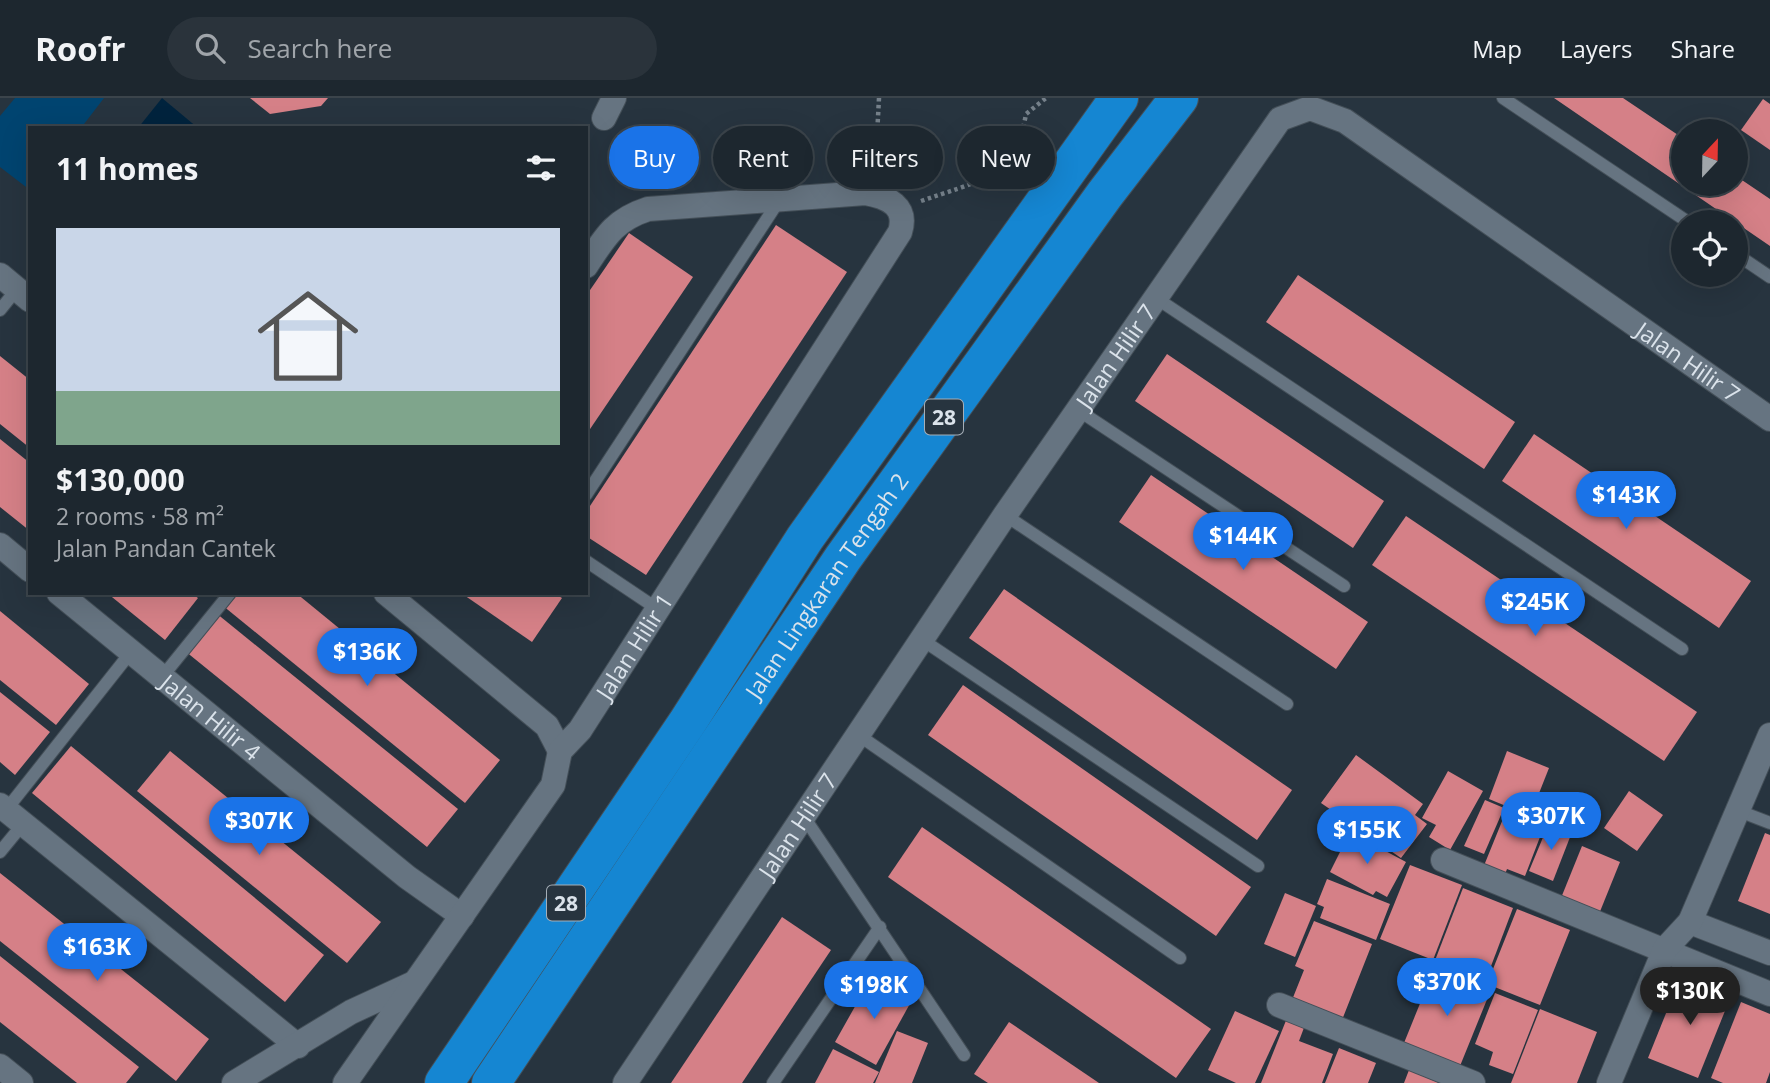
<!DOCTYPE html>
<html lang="en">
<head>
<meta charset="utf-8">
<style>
	:root { --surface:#1d272f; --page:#2a333b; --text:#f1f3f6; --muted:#a0a5aa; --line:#3b444b; --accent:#1a73e8 }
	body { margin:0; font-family:"Open Sans",sans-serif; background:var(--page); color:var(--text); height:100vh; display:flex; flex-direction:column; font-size:26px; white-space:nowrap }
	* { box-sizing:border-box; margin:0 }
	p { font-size:23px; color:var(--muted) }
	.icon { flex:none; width:38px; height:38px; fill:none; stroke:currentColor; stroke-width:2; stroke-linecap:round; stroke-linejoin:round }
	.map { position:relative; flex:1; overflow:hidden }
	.drawer { position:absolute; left:28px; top:28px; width:560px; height:469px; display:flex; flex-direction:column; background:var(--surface); border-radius:0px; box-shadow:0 7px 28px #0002,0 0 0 2px var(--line) }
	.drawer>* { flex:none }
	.hud { position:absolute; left:609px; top:28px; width:665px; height:63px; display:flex; gap:14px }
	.needle { width:46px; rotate:22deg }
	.buttons { position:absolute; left:1671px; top:21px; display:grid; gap:14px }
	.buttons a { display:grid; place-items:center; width:77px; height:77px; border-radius:50%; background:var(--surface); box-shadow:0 7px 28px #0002,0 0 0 2px var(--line); font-size:35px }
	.price { position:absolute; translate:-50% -60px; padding:0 16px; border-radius:24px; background:var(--accent); color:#fff; font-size:23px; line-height:46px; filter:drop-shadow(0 2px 4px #0008) }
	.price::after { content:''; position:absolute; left:50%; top:42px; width:21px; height:16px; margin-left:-10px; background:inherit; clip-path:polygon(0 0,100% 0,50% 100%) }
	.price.active { background:#222; color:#fff }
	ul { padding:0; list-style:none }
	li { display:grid; align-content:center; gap:14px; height:371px; padding:0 28px }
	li+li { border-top:2px solid var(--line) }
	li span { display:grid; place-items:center; height:217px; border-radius:0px; color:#555 }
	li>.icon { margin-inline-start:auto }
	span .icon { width:126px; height:126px; fill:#fffc; stroke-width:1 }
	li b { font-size:30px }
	h2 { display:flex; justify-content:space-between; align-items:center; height:84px; padding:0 28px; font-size:30px }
	.tag { padding:0 24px; border-radius:32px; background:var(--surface); box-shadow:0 7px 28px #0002,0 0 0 2px var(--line); font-size:24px; line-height:63px }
	.tag.active { background:var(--accent); color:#fff }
	header { display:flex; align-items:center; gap:42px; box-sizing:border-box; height:98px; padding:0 35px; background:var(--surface); border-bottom:2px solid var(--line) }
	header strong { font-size:33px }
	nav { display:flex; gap:38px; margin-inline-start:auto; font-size:24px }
	.search { width:490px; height:63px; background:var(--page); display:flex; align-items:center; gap:18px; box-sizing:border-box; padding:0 24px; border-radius:38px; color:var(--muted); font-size:26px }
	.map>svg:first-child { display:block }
	.green { fill:#004470 }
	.water { fill:#00233d }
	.building { fill:#d58087 }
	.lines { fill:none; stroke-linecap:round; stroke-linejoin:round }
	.lane-casing { stroke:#444f58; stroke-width:14 }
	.street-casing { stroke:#444f58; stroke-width:26 }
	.highway-casing { stroke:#444f58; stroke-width:40 }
	.path { stroke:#75808a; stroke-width:4.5; stroke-dasharray:3.5 3.5; stroke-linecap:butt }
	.lane { stroke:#667481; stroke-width:12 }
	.street { stroke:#667481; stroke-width:24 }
	.highway { stroke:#1586d2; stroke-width:38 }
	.labels { text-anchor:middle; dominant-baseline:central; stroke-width:7; stroke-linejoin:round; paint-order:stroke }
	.shield { fill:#27343f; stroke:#a5aeb7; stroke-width:2 }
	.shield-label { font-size:21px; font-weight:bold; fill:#dbe3eb }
	.street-label { font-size:23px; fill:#dbe3eb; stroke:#27343f }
</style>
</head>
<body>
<header>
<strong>Roofr</strong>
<div class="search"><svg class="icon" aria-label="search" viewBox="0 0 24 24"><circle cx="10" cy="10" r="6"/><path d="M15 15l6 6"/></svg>Search here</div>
<nav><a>Map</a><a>Layers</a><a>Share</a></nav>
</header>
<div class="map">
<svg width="1770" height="985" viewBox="0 0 1770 985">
	<rect width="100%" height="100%" fill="#27343f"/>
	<polygon class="green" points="15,0 104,0 81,30 30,30 30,92 0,69 0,18"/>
	<polygon class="water" points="162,0 198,30 138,30"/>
	<g class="building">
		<polygon points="250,0 328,0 321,8 270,16"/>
		<polygon points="1554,0 1623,0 1684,41 1684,86 1736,86 1736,78 1770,101 1770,148"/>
		<polygon points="1763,1 1770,6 1770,52 1741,32"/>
		<polygon points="776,127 847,174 646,477 586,438 586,414"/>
		<polygon points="629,135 693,179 586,337 586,198"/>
		<polygon points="1298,177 1515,324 1484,371 1266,224"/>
		<polygon points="1167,256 1384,403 1353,450 1135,303"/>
		<polygon points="0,258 30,282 30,350 0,326"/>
		<polygon points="1534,336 1751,483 1719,530 1502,383"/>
		<polygon points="0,341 30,365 30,433 0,409"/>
		<polygon points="1151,377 1368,524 1336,571 1119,424"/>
		<polygon points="1406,418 1697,614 1664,663 1372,467"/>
		<polygon points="1004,491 1292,692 1257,742 969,540"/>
		<polygon points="107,495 191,495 198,500 165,542"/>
		<polygon points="232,495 296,495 500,662 465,705 222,507"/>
		<polygon points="461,495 554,495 562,500 532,544"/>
		<polygon points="0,513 89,586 56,627 0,582"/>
		<polygon points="216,515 458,711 427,749 185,553"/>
		<polygon points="963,587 1251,789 1216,838 928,637"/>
		<polygon points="0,594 50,634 15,677 0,664"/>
		<polygon points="71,648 324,857 285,904 32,695"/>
		<polygon points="170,653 381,824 347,865 137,693"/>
		<polygon points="1507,653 1549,670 1530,718 1489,701"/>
		<polygon points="1356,657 1423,706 1415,717 1427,726 1401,760 1321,705"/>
		<polygon points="1448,673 1483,693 1450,752 1429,739 1436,727 1422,720"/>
		<polygon points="1629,693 1663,717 1637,753 1604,730"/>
		<polygon points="1485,702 1504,710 1484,756 1464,748"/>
		<polygon points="1507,711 1545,726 1525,778 1507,771 1504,779 1483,770"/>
		<polygon points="1549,725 1572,734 1553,783 1529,773"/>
		<polygon points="922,729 1211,931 1176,980 888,779"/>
		<polygon points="1350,734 1406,764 1387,799 1376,793 1373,797 1330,774"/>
		<polygon points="1765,735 1770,737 1770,816 1738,803"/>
		<polygon points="1582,748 1620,764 1599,816 1561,800"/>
		<polygon points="1410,767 1462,787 1433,862 1380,841"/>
		<polygon points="0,775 209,941 176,983 0,843"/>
		<polygon points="1327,781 1390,806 1376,842 1320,820 1324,809 1317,806"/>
		<polygon points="1463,790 1513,810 1485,884 1434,865"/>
		<polygon points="1285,795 1316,808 1295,859 1264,846"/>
		<polygon points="1517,811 1570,832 1540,907 1487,886"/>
		<polygon points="782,819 831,852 742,985 671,985"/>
		<polygon points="1314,823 1372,846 1342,922 1292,902 1304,872 1295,868"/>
		<polygon points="0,858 139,969 126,985 77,985 0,924"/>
		<polygon points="1434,871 1490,894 1460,968 1404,945"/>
		<polygon points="1681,878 1731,898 1698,980 1648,960"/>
		<polygon points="871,880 912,902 876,967 835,944"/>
		<polygon points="1495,895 1538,912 1513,976 1489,967 1493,954 1475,946"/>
		<polygon points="1741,904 1770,916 1770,974 1766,985 1723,985 1711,980"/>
		<polygon points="1540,911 1597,934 1577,985 1511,985"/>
		<polygon points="1235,913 1279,933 1255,985 1236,985 1208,972"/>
		<polygon points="1287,920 1305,927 1299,943 1333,956 1322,985 1261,985"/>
		<polygon points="1009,924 1099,985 988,985 974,976"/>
		<polygon points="897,933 928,945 912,985 875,985"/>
		<polygon points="1339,950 1376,965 1368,985 1325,985"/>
		<polygon points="833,951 879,974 873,985 815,985"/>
		<polygon points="1409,972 1439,985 1404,985"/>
	</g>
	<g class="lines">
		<g class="lane-casing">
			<g id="lane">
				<polyline points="1503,0 1688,124"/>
				<polyline points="1736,156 1770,179"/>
				<polyline points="1156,200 1682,551"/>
				<polyline points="0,212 17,191"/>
				<polyline points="1078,312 1344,488"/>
				<polyline points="586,397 780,101"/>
				<polyline points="1005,417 1287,606"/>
				<polyline points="586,463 659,512"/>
				<polyline points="921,541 1258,768"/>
				<polyline points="162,579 230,495"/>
				<polyline points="857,636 1180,860"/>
				<polyline points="6,712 131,554"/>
				<polyline points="1739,713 1770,725"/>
				<polyline points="802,716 964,957"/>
				<polyline points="0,754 23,726"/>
				<polyline points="773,985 880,829"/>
			</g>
		</g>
		<g class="street-casing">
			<g id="street">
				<polyline points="604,20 614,0"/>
				<polyline points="0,177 30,202"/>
				<polyline points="0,447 30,472"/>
				<path id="s1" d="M59,495L407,779L462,818"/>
				<polyline points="386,495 547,628 560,653"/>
				<polyline points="0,707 298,948"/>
				<polyline points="1443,762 1770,896"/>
				<polyline points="1690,824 1770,855"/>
				<polyline points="1279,907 1473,985"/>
				<polyline points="0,968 21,985"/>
				<polyline points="234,985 351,914 414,885"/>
				<path id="s2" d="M345,985L553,687L560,653L580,632L900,134C908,108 888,99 865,95L648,111C614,122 605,139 586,168"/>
				<path id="s3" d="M625,985L1005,417L1280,21L1310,10L1345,23L1770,321"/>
				<polyline points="1609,985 1665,851 1690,824 1770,637"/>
			</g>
		</g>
		<g class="highway-casing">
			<g id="highway">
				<polyline points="444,985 687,625 805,440 1119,0"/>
				<path id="s4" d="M491,985L843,460L1105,96L1179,0"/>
			</g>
		</g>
		<g class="path">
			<polyline points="879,0 876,57 879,73"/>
			<path d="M921,103C975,84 1015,80 1026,16L1046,0"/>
		</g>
		<use href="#lane" class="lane"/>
		<use href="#street" class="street"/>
		<use href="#highway" class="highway"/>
	</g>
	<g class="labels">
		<g class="shield">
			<rect x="925" y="301.5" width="38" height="35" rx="5"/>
			<rect x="547" y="787.5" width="38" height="35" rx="5"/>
		</g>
		<g class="shield-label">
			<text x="944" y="319">28</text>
			<text x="566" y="805">28</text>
		</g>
		<g class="street-label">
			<text stroke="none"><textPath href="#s3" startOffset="877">Jalan Hilir 7</textPath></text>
			<text stroke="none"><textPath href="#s3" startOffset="1654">Jalan Hilir 7</textPath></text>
			<text stroke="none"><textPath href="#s4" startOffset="600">Jalan Lingkaran Tengah 2</textPath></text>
			<text stroke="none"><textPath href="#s2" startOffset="527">Jalan Hilir 1</textPath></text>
			<text stroke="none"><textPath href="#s1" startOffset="196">Jalan Hilir 4</textPath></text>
			<text stroke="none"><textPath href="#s3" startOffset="310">Jalan Hilir 7</textPath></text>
		</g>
	</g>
</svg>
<div class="buttons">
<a><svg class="needle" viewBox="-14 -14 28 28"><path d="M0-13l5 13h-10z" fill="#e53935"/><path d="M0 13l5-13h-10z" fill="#a0a5aa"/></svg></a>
<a><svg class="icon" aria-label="locate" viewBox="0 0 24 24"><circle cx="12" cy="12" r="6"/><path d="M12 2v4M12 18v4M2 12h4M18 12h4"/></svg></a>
</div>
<b class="price" style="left:1626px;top:433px">$143K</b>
<b class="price" style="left:1243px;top:474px">$144K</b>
<b class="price" style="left:1535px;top:540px">$245K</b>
<b class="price" style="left:367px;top:590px">$136K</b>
<b class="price" style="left:1551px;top:754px">$307K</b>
<b class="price" style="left:259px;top:759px">$307K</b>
<b class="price" style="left:1367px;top:768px">$155K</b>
<b class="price" style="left:97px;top:885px">$163K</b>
<b class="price" style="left:1447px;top:920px">$370K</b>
<b class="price" style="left:874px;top:923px">$198K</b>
<b class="price active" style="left:1690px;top:929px">$130K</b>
<div class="hud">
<a class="tag active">Buy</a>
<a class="tag">Rent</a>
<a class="tag">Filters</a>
<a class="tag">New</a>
</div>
<section class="drawer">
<h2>11 homes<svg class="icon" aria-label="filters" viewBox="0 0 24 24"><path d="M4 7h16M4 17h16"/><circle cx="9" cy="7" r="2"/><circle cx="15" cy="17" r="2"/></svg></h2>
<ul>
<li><span style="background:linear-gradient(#c9d6e8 75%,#7fa58c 0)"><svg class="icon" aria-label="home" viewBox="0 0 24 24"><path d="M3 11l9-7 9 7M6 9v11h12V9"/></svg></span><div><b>$130,000</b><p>2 rooms · 58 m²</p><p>Jalan Pandan Cantek</p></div></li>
</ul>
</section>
</div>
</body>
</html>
